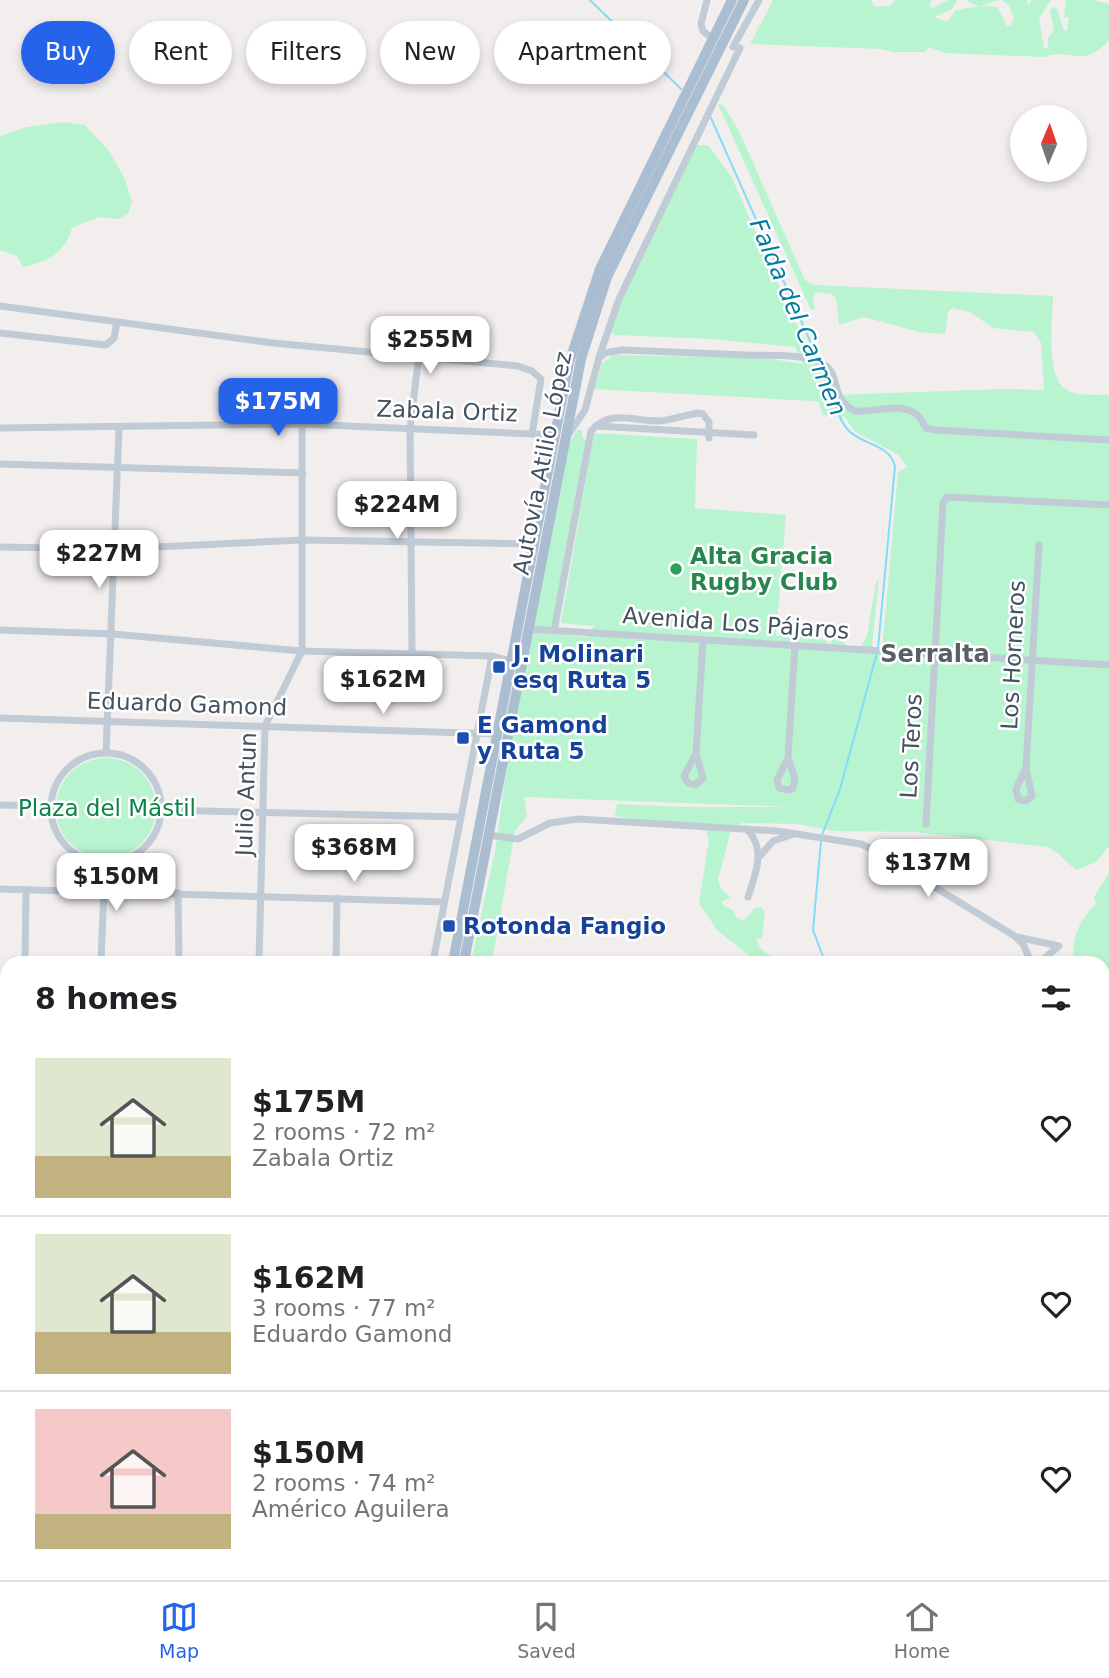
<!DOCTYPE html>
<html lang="en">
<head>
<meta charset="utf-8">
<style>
	:root { --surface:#fff; --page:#f2f2f2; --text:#202124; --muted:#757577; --line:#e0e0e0; --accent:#2563eb }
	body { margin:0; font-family:"DejaVu Sans",sans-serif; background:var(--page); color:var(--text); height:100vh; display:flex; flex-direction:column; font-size:26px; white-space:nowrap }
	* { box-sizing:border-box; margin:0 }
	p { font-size:23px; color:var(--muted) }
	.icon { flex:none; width:38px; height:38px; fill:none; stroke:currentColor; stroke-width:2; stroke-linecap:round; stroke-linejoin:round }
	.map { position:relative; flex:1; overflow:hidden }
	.side { position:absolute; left:0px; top:956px; width:1110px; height:625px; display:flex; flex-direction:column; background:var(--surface); border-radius:21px 21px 0 0; box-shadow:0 4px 10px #0003 }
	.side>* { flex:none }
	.guide { position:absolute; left:21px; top:21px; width:700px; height:63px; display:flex; gap:14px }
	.needle { width:46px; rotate:2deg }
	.controls { position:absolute; left:1010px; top:105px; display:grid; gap:14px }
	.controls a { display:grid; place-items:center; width:77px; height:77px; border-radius:50%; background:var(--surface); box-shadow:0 4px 10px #0003; font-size:35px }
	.price { position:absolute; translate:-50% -60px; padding:0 16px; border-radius:14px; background:#fff; color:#222; font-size:23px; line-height:46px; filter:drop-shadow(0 2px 4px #0008) }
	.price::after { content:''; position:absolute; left:50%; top:42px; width:21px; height:16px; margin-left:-10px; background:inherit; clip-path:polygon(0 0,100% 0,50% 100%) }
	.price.active { background:var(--accent); color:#fff }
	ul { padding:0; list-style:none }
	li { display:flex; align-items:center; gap:21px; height:175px; padding:0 35px }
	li+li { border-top:2px solid var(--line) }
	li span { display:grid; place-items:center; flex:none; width:196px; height:140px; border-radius:0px; color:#555 }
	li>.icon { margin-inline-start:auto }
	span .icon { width:84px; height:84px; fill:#fffc; stroke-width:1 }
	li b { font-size:30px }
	h2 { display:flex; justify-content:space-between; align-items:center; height:84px; padding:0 35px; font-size:30px }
	.pill { padding:0 24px; border-radius:32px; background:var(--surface); box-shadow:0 4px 10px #0003; font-size:24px; line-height:63px }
	.pill.active { background:var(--accent); color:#fff }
	.tabs { display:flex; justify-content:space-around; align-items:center; height:98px; border-top:2px solid var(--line); background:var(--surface); font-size:19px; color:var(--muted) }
	.tabs a { display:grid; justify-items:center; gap:4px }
	.tabs .active { color:var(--accent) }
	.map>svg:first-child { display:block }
	.green { fill:#b8f4cf }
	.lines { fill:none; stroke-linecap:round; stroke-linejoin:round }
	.stream { stroke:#7fdef7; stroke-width:2 }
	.minor { stroke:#c0cbd6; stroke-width:7 }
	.major { stroke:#abbed1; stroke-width:10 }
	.leisure-dot { fill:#2e9e5b; stroke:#fff; stroke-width:2.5 }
	.transit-dot { fill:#1a4fb4; stroke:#fff; stroke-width:2.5 }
	.labels { text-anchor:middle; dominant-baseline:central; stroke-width:5; stroke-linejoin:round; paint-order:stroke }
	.street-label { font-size:23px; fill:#44525f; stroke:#fff }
	.leisure-label { font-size:23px; font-weight:bold; fill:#27864d; stroke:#fff; text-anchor:start }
	.transit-label { font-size:23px; font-weight:bold; fill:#164399; stroke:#fff; text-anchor:start }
	.park-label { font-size:23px; fill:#0c8347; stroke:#fff }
	.water-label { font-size:24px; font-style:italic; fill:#037d9d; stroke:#fff }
	.neighbourhood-label { font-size:24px; font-weight:bold; fill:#5a5f65; stroke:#fff }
</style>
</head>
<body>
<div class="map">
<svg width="1109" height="1580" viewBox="0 0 1109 1580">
	<rect width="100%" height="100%" fill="#f2eeee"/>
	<g class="green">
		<path d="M773,0H871L875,7L890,6L895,0H931L930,7L933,8L948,0H957L952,9L934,17L947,22L955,11C964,8 988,5 997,7L1007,26L1011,25L1014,18L1009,6L1002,0L994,1L979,7L966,0H1027L1028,5L1032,0H1051L1039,19L1044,48L1048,49V37L1054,31L1050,10L1054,7L1058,11L1064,31L1067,30L1069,18L1064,17L1066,0H1093L1109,4V40C1082,70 1073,47 1044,57L945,53L929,47L925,52H893L881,49L750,44Z"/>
		<path d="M718,104L723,105L739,131L805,280L815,285L1053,296C1053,320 1043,383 1071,392C1082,396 1097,394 1109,395V846L1096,862L1077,870C1066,863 1060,853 1048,847L915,832L833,831L798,824L742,823L731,830L718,880L720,887L730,898L721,902L724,906L733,910L736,917L743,921L755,908L761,907L765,912L762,938L756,939L761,949L780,962H757L717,930L699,903L709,840L706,831L615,816L617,804L684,807H793L524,797L527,816L515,831L492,962H471L495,851L507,765L568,443L578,430H582V437L586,440L552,634L587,637L594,626L561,623L594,433L697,439L695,508L786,515L776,636C794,637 818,631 830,645L833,638L838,636L847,646L860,648L867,636L876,583L879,578L872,646L875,653L942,657L882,651L898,472L907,467L899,455L854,431L845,417L823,415L818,402L812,401L594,389L602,364L613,355L765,358L803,364L795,347L711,339L615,335L611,332L619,306L697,145H708L732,178L793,317L834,395L1002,389L1044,390L1041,343L1034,332L993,328L970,312L952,308L948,312L945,334L919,332L864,317L839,325L836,299L831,294L816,292L813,297L815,309L811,310Z"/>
		<path d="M64,122L85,125L109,151L124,177L132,202L128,214L118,219L99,217L72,228C64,254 49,261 23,267L17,256L0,250V136L26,127Z"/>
		<circle cx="106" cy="808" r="50"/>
		<path d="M1109,873V1030L1103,1062L1102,962H1074C1072,937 1078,922 1096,904L1094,897Z"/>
		<polygon points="7,1368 7,1450 0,1444 0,1374"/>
	</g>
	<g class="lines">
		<g class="stream">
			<polyline points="590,0 681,89"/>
			<polyline points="711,118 818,359"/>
			<path d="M821,368C828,384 837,418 848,430C863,446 889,443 895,466L878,648"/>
			<polyline points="822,835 840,789 877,653"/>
			<polyline points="821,841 813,930 825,962"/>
			<polyline points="833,1580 834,1573"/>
		</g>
		<g class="minor">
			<polyline points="707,0 701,24 703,31 713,39"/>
			<polyline points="733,47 759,0"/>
			<polyline points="0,306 273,343 518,366 532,371 541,379 532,434"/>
			<polyline points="0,333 106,345 114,338 117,322"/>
			<polyline points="599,357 619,299 740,48"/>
			<polyline points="596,426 754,435"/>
			<polyline points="0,428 302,424 556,435"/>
			<path d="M568,435L585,410L599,358L605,353L622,350C664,352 705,353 747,355C770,356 803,353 823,364C842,374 828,397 855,411C873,413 899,402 916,414C921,417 923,424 926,428L935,430L1109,440"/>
			<polyline points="0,464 303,473"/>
			<polyline points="0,547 114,549 303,540 535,544"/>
			<polyline points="529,629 1109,665"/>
			<polyline points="0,630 113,634 302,651 492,656 522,664"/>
			<path d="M554,631L591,431C610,408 634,422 660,421C673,420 685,415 698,413L703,414L709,422V438"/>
			<polyline points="412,653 410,429 419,354"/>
			<polyline points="0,718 498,734"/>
			<polyline points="106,753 119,428"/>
			<polyline points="696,753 684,776 688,783 695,785 703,778 696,753 703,640"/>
			<circle cx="106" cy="808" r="55"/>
			<polyline points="788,758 777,780 779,788 789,790 793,788 795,778 788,758 795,646"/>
			<polyline points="1026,768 1016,789 1018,799 1026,801 1032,796 1026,768 1039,545"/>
			<polyline points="0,805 51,806"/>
			<polyline points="161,810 460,817"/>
			<polyline points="926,824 943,503 947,497 1109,505"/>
			<path d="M747,829C767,850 755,874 748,897"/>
			<polyline points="487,835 518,839 550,823 578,819 777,831 861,844 874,850 1013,935 1023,944 1031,962"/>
			<polyline points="759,857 773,841 791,835"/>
			<polyline points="0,889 444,902"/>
			<polyline points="178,893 179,962"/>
			<polyline points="1017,937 1059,946 1040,962"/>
			<polyline points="25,962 26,890"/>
			<polyline points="101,962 105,863"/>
			<polyline points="259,962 265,726 302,651 302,424"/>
			<polyline points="336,962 337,898"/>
			<polyline points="433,962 492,656"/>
			<polyline points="0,1003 7,1004"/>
			<polyline points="0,1179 7,1179"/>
			<polyline points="0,1291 7,1291"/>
			<polyline points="0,1367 7,1361"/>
			<polyline points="0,1450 7,1455"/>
			<polyline points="0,1523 7,1524"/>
			<polyline points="87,1573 87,1580"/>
			<polyline points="467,1573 668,1580"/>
			<polyline points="7,1580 7,1573"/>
			<polyline points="160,1580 160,1573"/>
			<polyline points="243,1580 243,1573"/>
			<polyline points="322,1580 323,1573"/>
			<polyline points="371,1580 372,1573"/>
			<polyline points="737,1580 737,1573"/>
			<polyline points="838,1580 838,1573"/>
		</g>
		<g class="major">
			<polyline points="453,962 569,363 600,269 732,0"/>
			<polyline points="464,962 581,359 607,277 744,0"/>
			<polyline points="0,1123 7,1123"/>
			<polyline points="346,1580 348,1573"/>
			<polyline points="355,1580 356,1573"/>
		</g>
	</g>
	<circle class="leisure-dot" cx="676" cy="569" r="7"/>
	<g class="transit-dot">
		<rect x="492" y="660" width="14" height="14" rx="3.5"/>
		<rect x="456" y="731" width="14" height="14" rx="3.5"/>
		<rect x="442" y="919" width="14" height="14" rx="3.5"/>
	</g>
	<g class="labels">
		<g class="street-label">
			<text transform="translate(447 411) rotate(2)">Zabala Ortiz</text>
			<text transform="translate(542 463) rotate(-79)">Autovía Atilio López</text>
			<text transform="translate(736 623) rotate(4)">Avenida Los Pájaros</text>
			<text transform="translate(1013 655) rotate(-87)">Los Horneros</text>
			<text transform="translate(187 704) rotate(2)">Eduardo Gamond</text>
			<text transform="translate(911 746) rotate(-87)">Los Teros</text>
			<text transform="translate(246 794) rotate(-88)">Julio Antun</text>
		</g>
		<g class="leisure-label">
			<text x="690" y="556">Alta Gracia<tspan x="690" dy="26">Rugby Club</tspan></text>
		</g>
		<g class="transit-label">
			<text x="513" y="654">J. Molinari<tspan x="513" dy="26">esq Ruta 5</tspan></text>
			<text x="477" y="725">E Gamond<tspan x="477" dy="26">y Ruta 5</tspan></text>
			<text x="463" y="926">Rotonda Fangio</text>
		</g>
		<g class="park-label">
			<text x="107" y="808">Plaza del Mástil</text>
		</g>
		<g class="water-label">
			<text transform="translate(798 317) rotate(67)">Falda del Carmen</text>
		</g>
		<g class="neighbourhood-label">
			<text x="935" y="654">Serralta</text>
		</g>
	</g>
</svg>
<div class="controls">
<a><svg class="needle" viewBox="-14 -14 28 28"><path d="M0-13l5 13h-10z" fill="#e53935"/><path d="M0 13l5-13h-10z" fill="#757577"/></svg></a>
</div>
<b class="price" style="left:430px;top:376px">$255M</b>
<b class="price active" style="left:278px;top:438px">$175M</b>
<b class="price" style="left:397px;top:541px">$224M</b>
<b class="price" style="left:99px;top:590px">$227M</b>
<b class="price" style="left:383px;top:716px">$162M</b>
<b class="price" style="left:354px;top:884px">$368M</b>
<b class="price" style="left:928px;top:899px">$137M</b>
<b class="price" style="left:116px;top:913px">$150M</b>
<div class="guide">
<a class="pill active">Buy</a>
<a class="pill">Rent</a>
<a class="pill">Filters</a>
<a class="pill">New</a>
<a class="pill">Apartment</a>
</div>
<section class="side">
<h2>8 homes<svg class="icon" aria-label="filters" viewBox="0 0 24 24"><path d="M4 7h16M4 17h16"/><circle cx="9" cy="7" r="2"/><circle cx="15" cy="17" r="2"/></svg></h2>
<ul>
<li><span style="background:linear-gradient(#dfe7d0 70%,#c2b280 0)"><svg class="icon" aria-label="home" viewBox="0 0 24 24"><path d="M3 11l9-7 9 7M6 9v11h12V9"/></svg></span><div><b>$175M</b><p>2 rooms · 72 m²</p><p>Zabala Ortiz</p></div><svg class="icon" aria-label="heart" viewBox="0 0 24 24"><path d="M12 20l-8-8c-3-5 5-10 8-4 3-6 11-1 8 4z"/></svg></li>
<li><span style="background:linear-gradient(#dfe7d0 70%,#c2b280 0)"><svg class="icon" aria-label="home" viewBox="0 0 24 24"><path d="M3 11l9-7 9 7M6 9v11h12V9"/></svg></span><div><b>$162M</b><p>3 rooms · 77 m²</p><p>Eduardo Gamond</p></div><svg class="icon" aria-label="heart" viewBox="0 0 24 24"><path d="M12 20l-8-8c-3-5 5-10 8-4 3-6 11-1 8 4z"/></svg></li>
<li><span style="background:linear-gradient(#f6c9c9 75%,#c2b280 0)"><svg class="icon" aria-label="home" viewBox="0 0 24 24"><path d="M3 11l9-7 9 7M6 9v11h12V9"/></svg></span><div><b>$150M</b><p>2 rooms · 74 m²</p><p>Américo Aguilera</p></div><svg class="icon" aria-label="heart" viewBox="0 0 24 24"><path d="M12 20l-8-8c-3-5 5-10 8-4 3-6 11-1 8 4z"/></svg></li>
</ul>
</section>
</div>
<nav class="tabs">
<a class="active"><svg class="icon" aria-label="map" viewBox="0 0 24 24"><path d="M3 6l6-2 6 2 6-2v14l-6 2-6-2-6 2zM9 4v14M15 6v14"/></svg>Map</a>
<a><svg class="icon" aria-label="saved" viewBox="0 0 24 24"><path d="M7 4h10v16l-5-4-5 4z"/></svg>Saved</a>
<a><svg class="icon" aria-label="home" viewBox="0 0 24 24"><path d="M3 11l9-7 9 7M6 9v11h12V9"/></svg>Home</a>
</nav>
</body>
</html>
